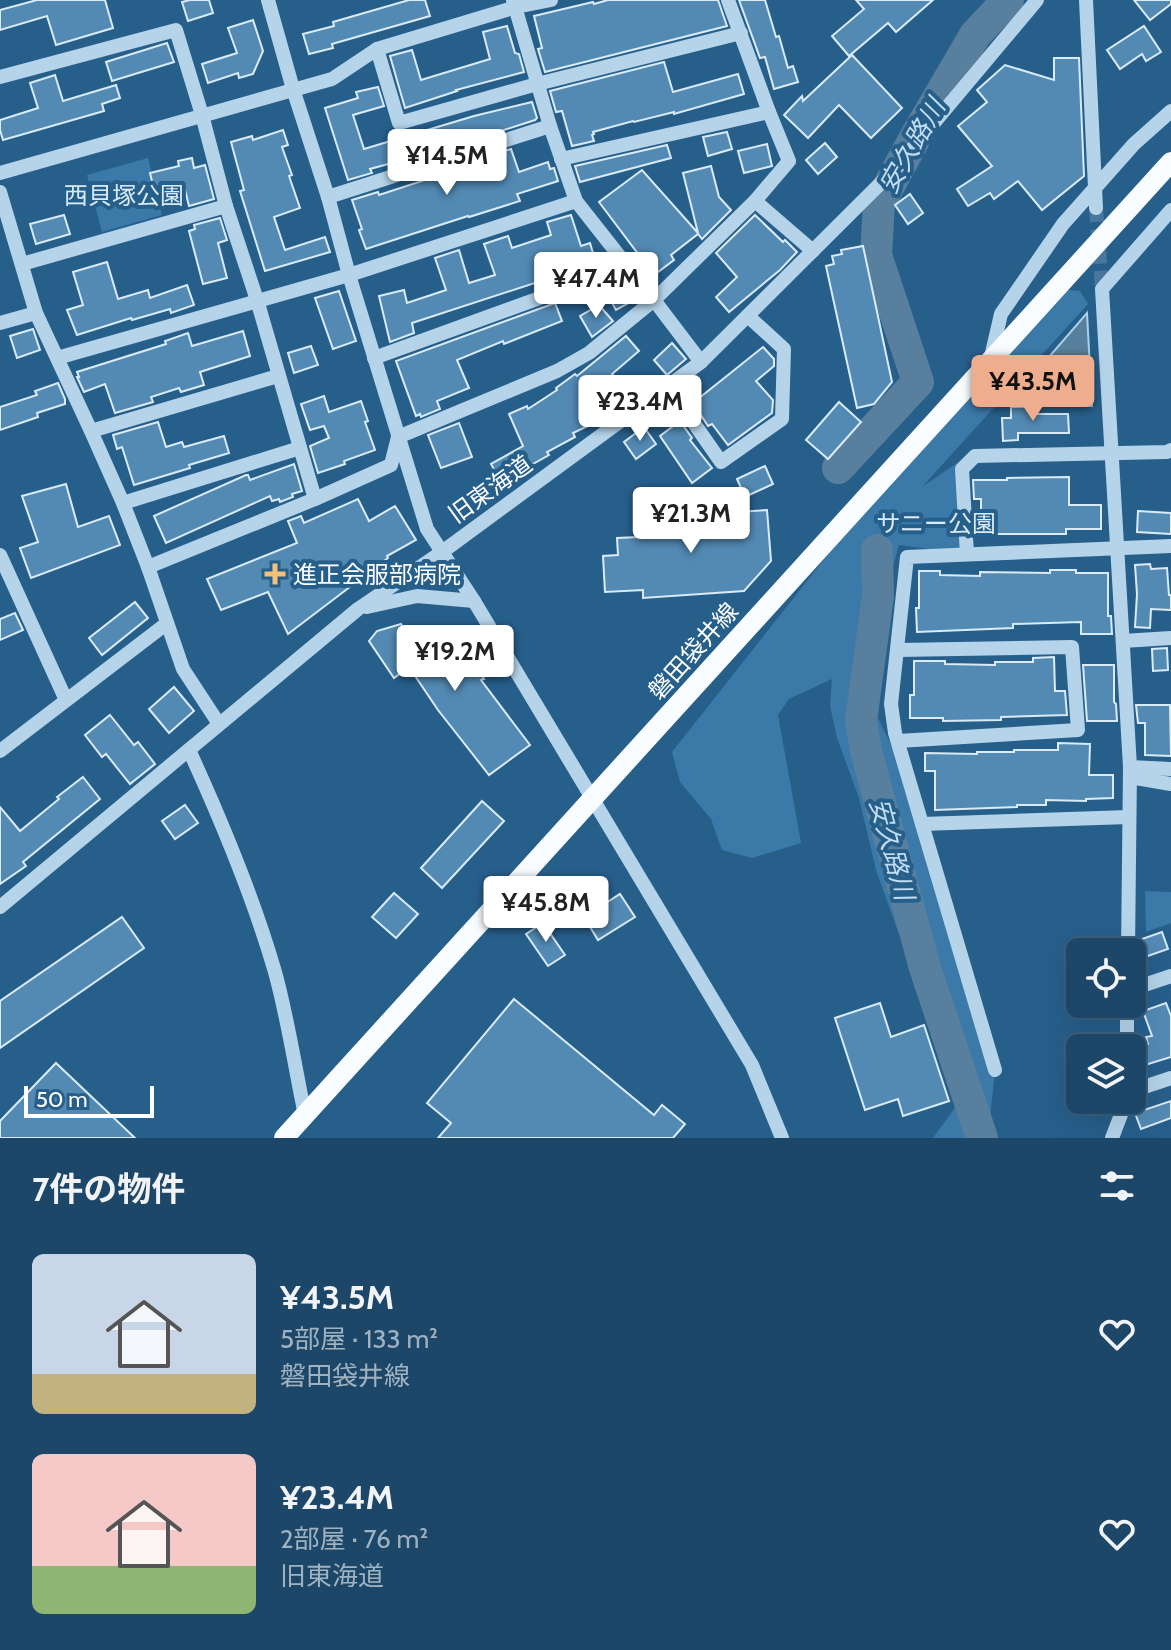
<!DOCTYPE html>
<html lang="ja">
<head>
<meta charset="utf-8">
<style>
	:root { --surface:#1d4768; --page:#2a5171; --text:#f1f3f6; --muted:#a0b2c0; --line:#3b5f7c; --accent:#eead8d }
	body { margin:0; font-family:Cabin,"Noto Sans JP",sans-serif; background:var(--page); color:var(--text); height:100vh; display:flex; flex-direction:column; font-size:30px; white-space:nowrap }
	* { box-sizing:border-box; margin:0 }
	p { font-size:26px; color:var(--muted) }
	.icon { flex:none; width:44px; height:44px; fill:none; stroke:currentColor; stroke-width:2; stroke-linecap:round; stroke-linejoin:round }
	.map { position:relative; height:1138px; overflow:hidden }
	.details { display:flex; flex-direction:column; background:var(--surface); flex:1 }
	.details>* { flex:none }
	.fabs { position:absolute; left:1066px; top:938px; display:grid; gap:16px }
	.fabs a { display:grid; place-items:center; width:80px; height:80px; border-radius:12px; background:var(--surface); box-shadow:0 8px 32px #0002,0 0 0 2px var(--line); font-size:40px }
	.scale { position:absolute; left:24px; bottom:20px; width:130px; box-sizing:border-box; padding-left:8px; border:4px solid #fff; border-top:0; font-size:22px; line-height:28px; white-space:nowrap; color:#fff; -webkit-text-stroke:6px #275f8b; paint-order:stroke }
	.price { position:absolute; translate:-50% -68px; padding:0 18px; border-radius:8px; background:#fff; color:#222; font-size:26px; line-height:52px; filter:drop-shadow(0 2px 4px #0008) }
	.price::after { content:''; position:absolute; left:50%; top:48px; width:24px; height:18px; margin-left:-12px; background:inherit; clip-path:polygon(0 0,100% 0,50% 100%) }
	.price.active { background:var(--accent); color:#111 }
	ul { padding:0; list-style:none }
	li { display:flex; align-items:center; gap:24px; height:200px; padding:0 32px }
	li span { display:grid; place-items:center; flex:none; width:224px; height:160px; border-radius:12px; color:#555 }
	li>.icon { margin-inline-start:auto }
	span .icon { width:96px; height:96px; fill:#fffc; stroke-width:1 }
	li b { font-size:34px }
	h2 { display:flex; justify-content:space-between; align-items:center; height:96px; padding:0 32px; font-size:34px }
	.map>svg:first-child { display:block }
	.green { fill:#3b79a8 }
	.water { fill:#587f9d; stroke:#aad0ea; stroke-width:2 }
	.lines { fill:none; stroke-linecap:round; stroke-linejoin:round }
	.river { stroke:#587f9d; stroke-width:32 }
	.building { fill:#538ab4; stroke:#daebf8; stroke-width:2 }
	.minor-tunnel { stroke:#47779c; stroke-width:14; stroke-dasharray:14 7; stroke-linecap:butt }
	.minor { stroke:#b5d4ea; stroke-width:14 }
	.major { stroke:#f9fcfe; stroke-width:20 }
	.poi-dot { fill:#f2c17b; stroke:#275f8b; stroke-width:3 }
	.labels { text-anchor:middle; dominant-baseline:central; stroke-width:8; stroke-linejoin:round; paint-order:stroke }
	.park-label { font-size:24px; fill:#daebf8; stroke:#275f8b }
	.street-label { font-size:24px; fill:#fff; stroke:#275f8b }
	.poi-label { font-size:24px; fill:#fff; stroke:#275f8b; text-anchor:start }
	.water-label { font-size:26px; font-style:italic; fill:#c1ddf1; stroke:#275f8b }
</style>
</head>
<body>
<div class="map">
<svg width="1171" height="1138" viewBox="0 0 1171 1138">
	<rect width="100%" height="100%" fill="#275f8b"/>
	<g class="green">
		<polygon points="148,158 162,215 102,232 87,175"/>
		<polygon points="1056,289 1080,291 1088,304 922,487 957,463 967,554 899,545 893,566 878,718 911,786 995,1070 988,1138 933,1138 959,1102 876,870 859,798 837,738 830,706 832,679 789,699 778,715 801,843 752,858 722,850 711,819 680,782 672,752 908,453"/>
		<polygon points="1145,891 1171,892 1171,923 1146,932"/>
	</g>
	<polygon class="water" points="1087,313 1092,406 1016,395"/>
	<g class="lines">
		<g class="river">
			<polyline points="838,468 918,382 876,255 879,204 916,136 975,35 1008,0"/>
			<polyline points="877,550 878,596 861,720 866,751 925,968 982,1138"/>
		</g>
	</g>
	<g class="building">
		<polygon points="37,0 105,0 113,28 56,45 47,16 0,30 0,10"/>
		<polygon points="190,0 209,0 213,13 188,21 182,2"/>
		<polygon points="409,0 425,0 430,16 332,44 333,48 309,54 303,34 334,26 333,22"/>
		<polygon points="608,0 718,0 727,26 545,72 538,49 542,48 534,16 593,2 594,4"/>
		<polygon points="739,0 765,0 776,37 779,36 788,68 793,66 798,82 774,89 765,57 760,58"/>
		<polygon points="856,0 933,0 896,32 888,23 849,56 832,36 864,9"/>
		<polygon points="1134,0 1171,0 1171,4 1150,20"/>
		<polygon points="253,20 263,51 253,74 239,78 238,73 208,83 202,64 237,53 228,28"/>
		<polygon points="507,26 515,53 519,54 524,72 456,90 457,91 405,108 390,56 412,50 421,80 490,59 483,32"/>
		<polygon points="1144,26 1161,52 1146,61 1142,54 1120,69 1107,50"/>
		<polygon points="167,43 174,62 112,81 106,62"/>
		<polygon points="852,55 902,108 871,138 839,105 808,138 784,115 802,96 803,101"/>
		<polygon points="1054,58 1079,58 1084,176 1042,210 1018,181 994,199 990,193 968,206 957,189 992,166 958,126 987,102 977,90 1005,65 1054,80"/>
		<polygon points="664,62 673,92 738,74 744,94 674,114 674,112 634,122 633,121 593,132 594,134 592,135 594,141 572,146 562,111 556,112 550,91"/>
		<polygon points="55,75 63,101 116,85 120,98 102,104 104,111 3,140 0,130 0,120 38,108 30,83"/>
		<polygon points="378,87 384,106 353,115 364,149 474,116 532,102 537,118 535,120 414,159 414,157 370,169 372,173 348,180 325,108 358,98 356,92"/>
		<polygon points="283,130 288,145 282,147 292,175 289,176 300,208 274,217 285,250 325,237 330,252 265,271 240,191 244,190 231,142 252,136 253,140"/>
		<polygon points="727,132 732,149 708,156 703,137"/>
		<polygon points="825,143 837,157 818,174 806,160"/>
		<polygon points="767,144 772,166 744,173 738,151"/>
		<polygon points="667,145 671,158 580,182 575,166"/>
		<polygon points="511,149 519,172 548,162 550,169 554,168 558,181 517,194 520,201 469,217 468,216 366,249 359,230 362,229 352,200 378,192 379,195 422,181 420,178"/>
		<polygon points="192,158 194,168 205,165 214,199 189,206 184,186 155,194 150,173 179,166 178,161"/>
		<polygon points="711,166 719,197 731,210 702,239 698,234 671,255 674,260 654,275 599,202 642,170 698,233 683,173"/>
		<polygon points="910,194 923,213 908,224 895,205"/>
		<polygon points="64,215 70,234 36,244 30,224"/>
		<polygon points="571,215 581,246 590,243 596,263 412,323 414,333 390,342 379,296 404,290 407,303 446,290 435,258 459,250 469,283 495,275 484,244 508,236 512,248 551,235 547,222"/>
		<polygon points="755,215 783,242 785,240 797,252 780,270 729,312 716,297 737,277 716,253"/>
		<polygon points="220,218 227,240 218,243 227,278 203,284 189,231 195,229 194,225"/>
		<polygon points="863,246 892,382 874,404 857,408 826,266 834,264 832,256 842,254 841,250"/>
		<polygon points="107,262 118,299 148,290 150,298 187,285 194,305 171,313 170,309 132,320 131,318 77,335 67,310 83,305 73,272"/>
		<polygon points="626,281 638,298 616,310 606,292"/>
		<polygon points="339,291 356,341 333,349 315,298"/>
		<polygon points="555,303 562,321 504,344 503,341 457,360 469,388 437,401 440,409 421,417 420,414 416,416 396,361"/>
		<polygon points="599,305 613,321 592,337 580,316"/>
		<polygon points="33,329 40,350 17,358 10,336"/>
		<polygon points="243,331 250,356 200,372 204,385 181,392 179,388 151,397 153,402 115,413 105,384 84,392 77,377 79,377 77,372 166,344 165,341 188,333 192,346"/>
		<polygon points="626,336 639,351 612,374 633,398 613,414 573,433 575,437 547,452 549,455 501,482 491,464 523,446 509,414 527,406 528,409 557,390 556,388 575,374 577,376"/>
		<polygon points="672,343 686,359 667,375 654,360"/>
		<polygon points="311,346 318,365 294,373 288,353"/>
		<polygon points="763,347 774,359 774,366 756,381 773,400 772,413 728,445 712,424 708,426 693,403"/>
		<polygon points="58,383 65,399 65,404 37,413 38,417 0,430 0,407 37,395 35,391"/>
		<polygon points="324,396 329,412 361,401 368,421 365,422 375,450 344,461 345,464 318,473 310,446 329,438 324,426 310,430 301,404"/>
		<polygon points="839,402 861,422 828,459 806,440"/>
		<polygon points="1011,407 1033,407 1033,414 1068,414 1069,433 1018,433 1018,440 1003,441 1002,418 1011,418"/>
		<polygon points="680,421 692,438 690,440 712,468 692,483 660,436"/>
		<polygon points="158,422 166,447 182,442 184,447 224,436 229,453 189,465 190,468 134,485 122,447 117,449 113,435"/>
		<polygon points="459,423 472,457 441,468 428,435"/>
		<polygon points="644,427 656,444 636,459 624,442"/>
		<polygon points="294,464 302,491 292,494 293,497 280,502 279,499 272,501 270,496 166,543 154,516 246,475 248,475 250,480"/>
		<polygon points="765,466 773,484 745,497 737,479"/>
		<polygon points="1069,477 1069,505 1101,505 1101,529 1066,529 1066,534 981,534 981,499 974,499 973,480 1007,480 1007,478"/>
		<polygon points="66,484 78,527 109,516 120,545 31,578 20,548 38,542 22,496"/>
		<polygon points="358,499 369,521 395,506 416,540 387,556 388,558 288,634 268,592 221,610 207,579 297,543 288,521 301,516 304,523"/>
		<polygon points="767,510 771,561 744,591 643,598 643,590 605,592 603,556 618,555 617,538 639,537 637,519"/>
		<polygon points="1138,511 1171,513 1171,534 1137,532"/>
		<polygon points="1150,564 1151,569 1167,568 1169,595 1171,595 1171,610 1151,609 1150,628 1135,627 1137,594 1135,565"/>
		<polygon points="1050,570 1076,570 1076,573 1108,573 1108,616 1111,616 1112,634 1081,634 1081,622 1013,624 1013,628 917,632 916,608 919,608 919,571 940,571 940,575 980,576 980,572 1050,573"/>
		<polygon points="135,602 148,618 102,655 89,638"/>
		<polygon points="15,613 23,630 0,640 0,619"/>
		<polygon points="401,624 414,647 440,632 452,632 484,679 481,680 530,745 489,775 438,710 409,667 394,678 369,641 377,631"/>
		<polygon points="1167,648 1168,670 1153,671 1152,649"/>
		<polygon points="1054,657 1055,691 1065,691 1067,715 1001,717 1001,720 943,721 943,718 910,718 910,695 914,695 914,661 945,661 945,664 995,665 995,662 1033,662 1033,658"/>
		<polygon points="1083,665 1114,665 1114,702 1116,704 1117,721 1087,721"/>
		<polygon points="174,687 194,711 169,733 149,709"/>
		<polygon points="1136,705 1170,705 1171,756 1145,755 1145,723 1138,723"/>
		<polygon points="110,715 134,745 138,742 155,764 130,784 106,754 102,757 85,735"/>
		<polygon points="1058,743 1090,744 1089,775 1113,775 1113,798 1086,799 1086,801 1046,800 1046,805 1017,805 1017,807 935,810 935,771 925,771 925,753 977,754 977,752 1014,752 1014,750 1058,750"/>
		<polygon points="83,777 100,799 23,862 26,866 0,884 0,807 20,831 59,799 57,797"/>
		<polygon points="482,801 504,821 442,888 421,868"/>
		<polygon points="185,805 198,823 175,839 162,821"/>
		<polygon points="394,893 418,914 396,938 372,917"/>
		<polygon points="620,894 635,917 598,940 584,917"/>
		<polygon points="122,917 144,948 0,1048 0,1001"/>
		<polygon points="543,923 565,955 548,966 526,934"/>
		<polygon points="1162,932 1168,949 1145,957 1139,940"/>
		<polygon points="514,999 654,1115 662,1105 685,1124 673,1138 438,1138 451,1123 427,1103"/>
		<polygon points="880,1003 891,1037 924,1025 949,1101 903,1116 898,1099 865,1110 835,1018"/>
		<polygon points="1166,1003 1171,1016 1171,1057 1145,1065 1140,1047 1148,1044 1146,1037 1152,1036 1143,1011"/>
		<polygon points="56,1063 135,1138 0,1138 0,1121"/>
		<polygon points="1171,1101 1171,1118 1141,1129 1135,1113"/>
	</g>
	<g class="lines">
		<polyline class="minor-tunnel" points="1096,208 1102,289"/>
		<g class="minor">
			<polyline points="268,0 293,89 328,197 349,275 427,529 474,601 752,1065 782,1138"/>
			<polyline points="513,0 550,126 576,201 654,300 701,362"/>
			<polyline points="1086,0 1096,208"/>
			<polyline points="377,49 399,123 537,84 741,33"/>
			<polyline points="0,77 176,30 202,115 226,206 257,300 315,499"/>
			<polyline points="561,159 769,112"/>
			<polyline points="0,173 332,79 377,49 516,7 551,0"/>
			<polyline points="0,192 36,313 91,431 123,503 148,567 183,669 219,724"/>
			<polyline points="328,197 550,126"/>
			<polyline points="755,201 813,251"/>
			<polyline points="22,264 226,206"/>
			<polyline points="0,323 36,313"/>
			<polyline points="991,357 1001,314 1063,224 1134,144 1171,111"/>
			<polyline points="57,358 349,275 576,201"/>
			<polyline points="374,358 628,266"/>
			<polyline points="668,386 721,462 782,419 784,349 748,316"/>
			<polyline points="91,431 278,376"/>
			<polyline points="123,503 300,448"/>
			<polyline points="967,554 962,469 975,456 1167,452 1171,450"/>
			<polyline points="0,555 66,700"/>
			<polyline points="148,567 315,499 391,465 398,437 557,371 589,353 654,300 755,201 789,161 769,112 728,0"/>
			<polyline points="367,607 417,596 474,601"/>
			<polyline points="1123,641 1171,638"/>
			<polyline points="897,650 1072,647 1078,730 898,741"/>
			<path d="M189,750C222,822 253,896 275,972C288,1019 295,1068 305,1115"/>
			<polyline points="0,751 166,624"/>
			<polyline points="1130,767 1171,769"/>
			<polyline points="1130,777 1171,784"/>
			<polyline points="922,824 1129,817"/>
			<polyline points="0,907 358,609 442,552 701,362 896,168 1037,0"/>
			<polyline points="1128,952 1130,767 1102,289 1171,210"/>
			<polyline points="1132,989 1171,976"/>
			<polyline points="1127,1048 1127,1004"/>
			<polyline points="995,1070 895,733 891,704 907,557 1171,546"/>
			<polyline points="1132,1091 1171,1078"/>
			<polyline points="1112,1138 1122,1112 1123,1100"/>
		</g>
		<polyline class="major" points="284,1138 1171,162"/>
	</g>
	<path class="poi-dot" d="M271 562h8v8h8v8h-8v8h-8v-8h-8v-8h8z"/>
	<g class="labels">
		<g class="park-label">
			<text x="124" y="195">西貝塚公園</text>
			<text x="936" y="523">サニー公園</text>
		</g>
		<g class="street-label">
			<text transform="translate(490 489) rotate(-36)">旧東海道</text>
			<text transform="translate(693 651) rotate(-48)">磐田袋井線</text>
		</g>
		<g class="poi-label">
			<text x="293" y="574">進正会服部病院</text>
		</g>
		<g class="water-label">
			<text transform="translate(912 146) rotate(-60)">安久路川</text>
			<text transform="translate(892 849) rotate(75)">安久路川</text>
		</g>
	</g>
</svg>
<div class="fabs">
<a><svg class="icon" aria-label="locate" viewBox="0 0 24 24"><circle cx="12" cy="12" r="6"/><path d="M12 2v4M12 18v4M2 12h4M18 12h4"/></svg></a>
<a><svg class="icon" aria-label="layers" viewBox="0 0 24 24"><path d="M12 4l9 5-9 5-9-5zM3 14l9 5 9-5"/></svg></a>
</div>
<div class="scale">50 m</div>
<b class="price" style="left:447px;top:197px">¥14.5M</b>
<b class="price" style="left:596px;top:320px">¥47.4M</b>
<b class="price active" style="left:1033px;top:423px">¥43.5M</b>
<b class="price" style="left:640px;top:443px">¥23.4M</b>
<b class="price" style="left:691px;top:555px">¥21.3M</b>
<b class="price" style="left:455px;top:693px">¥19.2M</b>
<b class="price" style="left:546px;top:944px">¥45.8M</b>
</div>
<section class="details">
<h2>7件の物件<svg class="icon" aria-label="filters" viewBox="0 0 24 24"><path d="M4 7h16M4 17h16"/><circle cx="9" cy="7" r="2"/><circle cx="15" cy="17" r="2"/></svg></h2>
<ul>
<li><span style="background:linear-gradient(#c9d6e8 75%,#c2b280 0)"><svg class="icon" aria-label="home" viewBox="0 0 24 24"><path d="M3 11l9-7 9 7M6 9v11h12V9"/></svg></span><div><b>¥43.5M</b><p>5部屋 · 133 m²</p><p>磐田袋井線</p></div><svg class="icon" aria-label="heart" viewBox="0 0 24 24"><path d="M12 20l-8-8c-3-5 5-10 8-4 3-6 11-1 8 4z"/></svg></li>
<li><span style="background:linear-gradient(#f6c9c9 70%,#8fb573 0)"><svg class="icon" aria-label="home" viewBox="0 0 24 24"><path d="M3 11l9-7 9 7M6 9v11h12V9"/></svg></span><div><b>¥23.4M</b><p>2部屋 · 76 m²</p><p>旧東海道</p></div><svg class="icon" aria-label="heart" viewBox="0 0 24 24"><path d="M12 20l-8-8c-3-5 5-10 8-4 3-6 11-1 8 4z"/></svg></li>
</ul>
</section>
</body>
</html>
